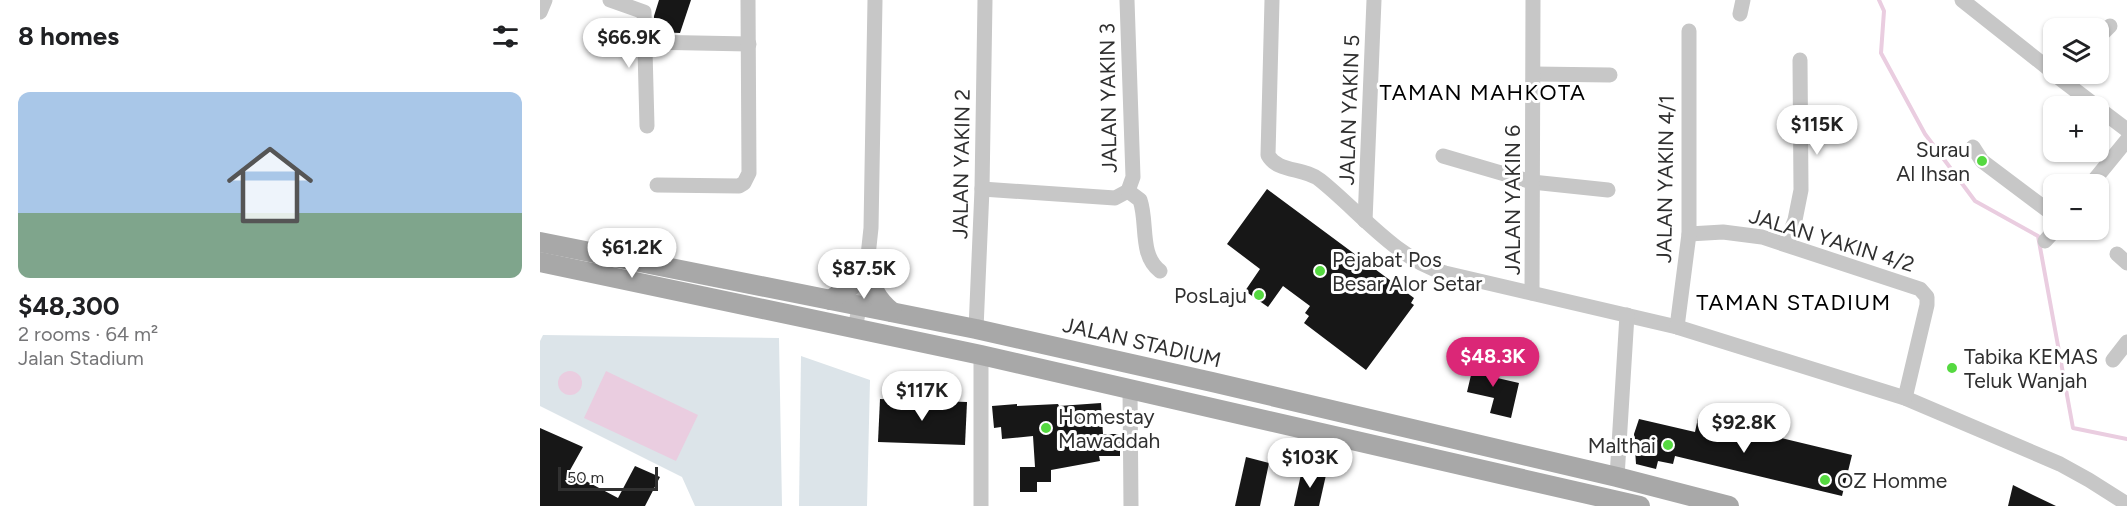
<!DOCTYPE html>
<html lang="en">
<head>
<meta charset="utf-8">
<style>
	:root { --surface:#fff; --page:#f6f6f6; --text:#202124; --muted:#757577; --line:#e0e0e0; --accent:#db2777 }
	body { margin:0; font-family:Figtree,sans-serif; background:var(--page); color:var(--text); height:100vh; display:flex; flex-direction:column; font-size:22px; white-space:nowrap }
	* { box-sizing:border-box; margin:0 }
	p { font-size:20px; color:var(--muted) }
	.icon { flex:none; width:33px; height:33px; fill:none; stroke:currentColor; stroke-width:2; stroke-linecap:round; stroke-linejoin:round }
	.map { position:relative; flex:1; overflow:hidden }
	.drawer { display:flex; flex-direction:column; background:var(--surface); width:540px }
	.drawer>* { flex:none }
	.buttons { position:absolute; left:1503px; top:18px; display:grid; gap:12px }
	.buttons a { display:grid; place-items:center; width:66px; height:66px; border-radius:12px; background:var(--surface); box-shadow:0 2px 4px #0004; font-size:30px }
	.scale { position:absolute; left:18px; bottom:15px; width:100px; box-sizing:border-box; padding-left:6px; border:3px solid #303030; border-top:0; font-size:16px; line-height:21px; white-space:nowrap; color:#303030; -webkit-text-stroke:4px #fff; paint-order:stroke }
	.price { position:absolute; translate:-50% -51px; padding:0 14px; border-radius:21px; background:#fff; color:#222; font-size:20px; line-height:39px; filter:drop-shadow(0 2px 3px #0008) }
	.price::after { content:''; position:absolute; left:50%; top:36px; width:18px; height:14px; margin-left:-9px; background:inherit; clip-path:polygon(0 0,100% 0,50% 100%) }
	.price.selected { background:var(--accent); color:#fff }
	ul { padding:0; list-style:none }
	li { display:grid; align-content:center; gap:12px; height:318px; padding:0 18px }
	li+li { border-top:2px solid var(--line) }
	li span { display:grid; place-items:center; height:186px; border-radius:12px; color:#555 }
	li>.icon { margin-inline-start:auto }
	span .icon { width:108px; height:108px; fill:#fffc; stroke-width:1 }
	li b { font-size:26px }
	h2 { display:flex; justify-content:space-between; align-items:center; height:72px; padding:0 18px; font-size:26px }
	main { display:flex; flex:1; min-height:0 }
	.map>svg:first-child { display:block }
	.green { fill:#dce4e9 }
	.water { fill:#eacde0 }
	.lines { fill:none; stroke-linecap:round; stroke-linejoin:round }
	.stream { stroke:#eacde0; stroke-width:4 }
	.building { fill:#171717 }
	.minor { stroke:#c7c7c7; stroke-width:15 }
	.major { stroke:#a8a8a8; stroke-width:20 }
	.poi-dot { fill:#55d940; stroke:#fff; stroke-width:2 }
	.labels { text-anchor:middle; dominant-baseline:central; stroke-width:6; stroke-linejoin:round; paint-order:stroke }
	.street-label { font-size:21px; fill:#303030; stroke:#fff }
	.poi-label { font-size:21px; fill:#303030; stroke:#fff; text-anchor:start }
	.neighbourhood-label { font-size:22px; letter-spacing:1.5px; fill:#000; stroke:#fff }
</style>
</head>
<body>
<main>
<section class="drawer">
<h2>8 homes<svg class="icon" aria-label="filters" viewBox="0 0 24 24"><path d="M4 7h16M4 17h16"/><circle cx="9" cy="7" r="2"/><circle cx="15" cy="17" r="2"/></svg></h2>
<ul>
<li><span style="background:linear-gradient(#a9c7e8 65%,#7fa58c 0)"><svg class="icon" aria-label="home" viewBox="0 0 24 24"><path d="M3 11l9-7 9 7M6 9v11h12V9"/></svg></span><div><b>$48,300</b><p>2 rooms · 64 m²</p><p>Jalan Stadium</p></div></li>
</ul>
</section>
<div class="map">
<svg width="1587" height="506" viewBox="0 0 1587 506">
	<rect width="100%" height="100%" fill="#fff"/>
	<g class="green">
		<polygon points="3,335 239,338 242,506 155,506 142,477 0,406 0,341"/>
		<polygon points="261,356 330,380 327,506 259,506"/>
	</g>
	<g class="water">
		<polygon points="66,371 158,415 136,461 44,418"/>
		<circle cx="30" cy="383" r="12"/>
	</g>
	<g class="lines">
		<polyline class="stream" points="1339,0 1344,11 1341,53 1385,134 1435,201 1498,236 1533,428 1587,439"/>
	</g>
	<g class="building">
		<polygon points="119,0 151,0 140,33 119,32 123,23 114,20 114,16"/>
		<polygon points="727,189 874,298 871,303 874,305 826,370 764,323 769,316 765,313 770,306 743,286 728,307 705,291 720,269 687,244"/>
		<polygon points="935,358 956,363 953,377 979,383 971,418 950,413 954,398 927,392"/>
		<polygon points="340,399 427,402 425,445 338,442"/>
		<polygon points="561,403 563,434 580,434 580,456 559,456 560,461 511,470 511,482 497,482 497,492 480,492 480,467 495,467 493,436 462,439 461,427 454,428 452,406 477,404 477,406 518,404 519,406"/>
		<polygon points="1158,418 1312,455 1302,496 1135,456 1133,464 1118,461 1116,469 1096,464 1094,434 1099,419 1155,432"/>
		<polygon points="0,428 43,447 29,472 78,498 95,466 120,477 105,506 0,506"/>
		<polygon points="706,457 729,463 720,506 695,506"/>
		<polygon points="762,470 786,475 779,506 754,506"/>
		<polygon points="1473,485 1493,495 1516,506 1468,506"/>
	</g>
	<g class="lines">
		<g class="minor">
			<polyline points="70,0 104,12 107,126"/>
			<path d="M732,0L728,155C738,173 764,167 780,180C819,211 856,259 905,273L1137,327L1365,398L1520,464L1549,480L1587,504"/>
			<polyline points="1422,0 1514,73"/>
			<polyline points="0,12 5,0"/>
			<polyline points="1200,14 1203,0"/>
			<polyline points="1558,38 1570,26"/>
			<polyline points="105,42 209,44"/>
			<polyline points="994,74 1070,75"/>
			<polyline points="1514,74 1556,106"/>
			<polyline points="1558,108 1587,130"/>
			<polyline points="1433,147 1442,161 1514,215"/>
			<polyline points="903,156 992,182 1068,190"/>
			<polyline points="1551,184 1587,140"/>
			<polyline points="117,185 199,186 204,183 209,173 208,0"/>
			<polyline points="442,189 575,198 588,191 593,177 587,0"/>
			<path d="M588,191L600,200C608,223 599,255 620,271"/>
			<polyline points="825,221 834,0"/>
			<polyline points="1149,234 1183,232 1222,237 1380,289 1387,297 1387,305 1365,398"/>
			<polyline points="1505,241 1515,230"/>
			<polyline points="1246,244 1255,220 1261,190 1260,60"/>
			<polyline points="1577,254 1587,263"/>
			<polyline points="992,293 993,0"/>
			<polyline points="1137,327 1149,234 1149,31"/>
			<polyline points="315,329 327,265 331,228 335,0"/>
			<polyline points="436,329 442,189 445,0"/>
			<polyline points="1573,360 1587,342"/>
			<polyline points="590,389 591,506"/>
			<polyline points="1077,477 1087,315"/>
			<polyline points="441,506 441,355"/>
		</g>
		<g class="major">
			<polyline points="0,242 436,329 672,382 1077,477 1189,506"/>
			<polyline points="0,262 441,355 1100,506"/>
			<path d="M327,265C330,286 336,299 352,312"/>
			<polyline points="290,300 311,286 327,265"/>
		</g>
	</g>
	<g class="poi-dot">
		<circle cx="1442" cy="161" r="6"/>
		<circle cx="780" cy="271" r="6"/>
		<circle cx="719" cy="295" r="6"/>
		<circle cx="1412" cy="368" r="6"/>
		<circle cx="506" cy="428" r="6"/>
		<circle cx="1128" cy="445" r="6"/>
		<circle cx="1285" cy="480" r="6"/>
	</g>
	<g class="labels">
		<g class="street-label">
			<text transform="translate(568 98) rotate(-91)">JALAN YAKIN 3</text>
			<text transform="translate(809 110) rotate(-88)">JALAN YAKIN 5</text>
			<text transform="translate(421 164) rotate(-89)">JALAN YAKIN 2</text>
			<text transform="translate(1125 179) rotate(-89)">JALAN YAKIN 4/1</text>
			<text transform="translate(972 200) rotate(-90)">JALAN YAKIN 6</text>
			<text transform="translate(1292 240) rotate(17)">JALAN YAKIN 4/2</text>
			<text transform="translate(602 342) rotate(13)">JALAN STADIUM</text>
		</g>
		<g class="poi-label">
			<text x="1430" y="149" text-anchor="end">Surau<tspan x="1430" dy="24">Al Ihsan</tspan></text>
			<text x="792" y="259">Pejabat Pos<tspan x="792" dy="24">Besar Alor Setar</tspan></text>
			<text x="707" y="295" text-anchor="end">PosLaju</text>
			<text x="1424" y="356">Tabika KEMAS<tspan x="1424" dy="24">Teluk Wanjah</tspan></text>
			<text x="518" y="416">Homestay<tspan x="518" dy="24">Mawaddah</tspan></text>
			<text x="1116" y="445" text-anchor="end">Malthai</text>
			<text x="1297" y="480">OZ Homme</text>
		</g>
		<g class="neighbourhood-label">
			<text x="943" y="92">TAMAN MAHKOTA</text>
			<text x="1254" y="302">TAMAN STADIUM</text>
		</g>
	</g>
</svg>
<div class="buttons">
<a><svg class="icon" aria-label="layers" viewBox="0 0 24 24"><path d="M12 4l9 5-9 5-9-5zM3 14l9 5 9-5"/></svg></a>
<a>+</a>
<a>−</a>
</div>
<div class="scale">50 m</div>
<b class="price" style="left:89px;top:69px">$66.9K</b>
<b class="price" style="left:1277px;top:156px">$115K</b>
<b class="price" style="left:92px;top:279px">$61.2K</b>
<b class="price" style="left:324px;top:300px">$87.5K</b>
<b class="price selected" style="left:953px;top:388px">$48.3K</b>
<b class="price" style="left:382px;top:422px">$117K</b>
<b class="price" style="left:1204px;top:454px">$92.8K</b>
<b class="price" style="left:770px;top:489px">$103K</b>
</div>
</main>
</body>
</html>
